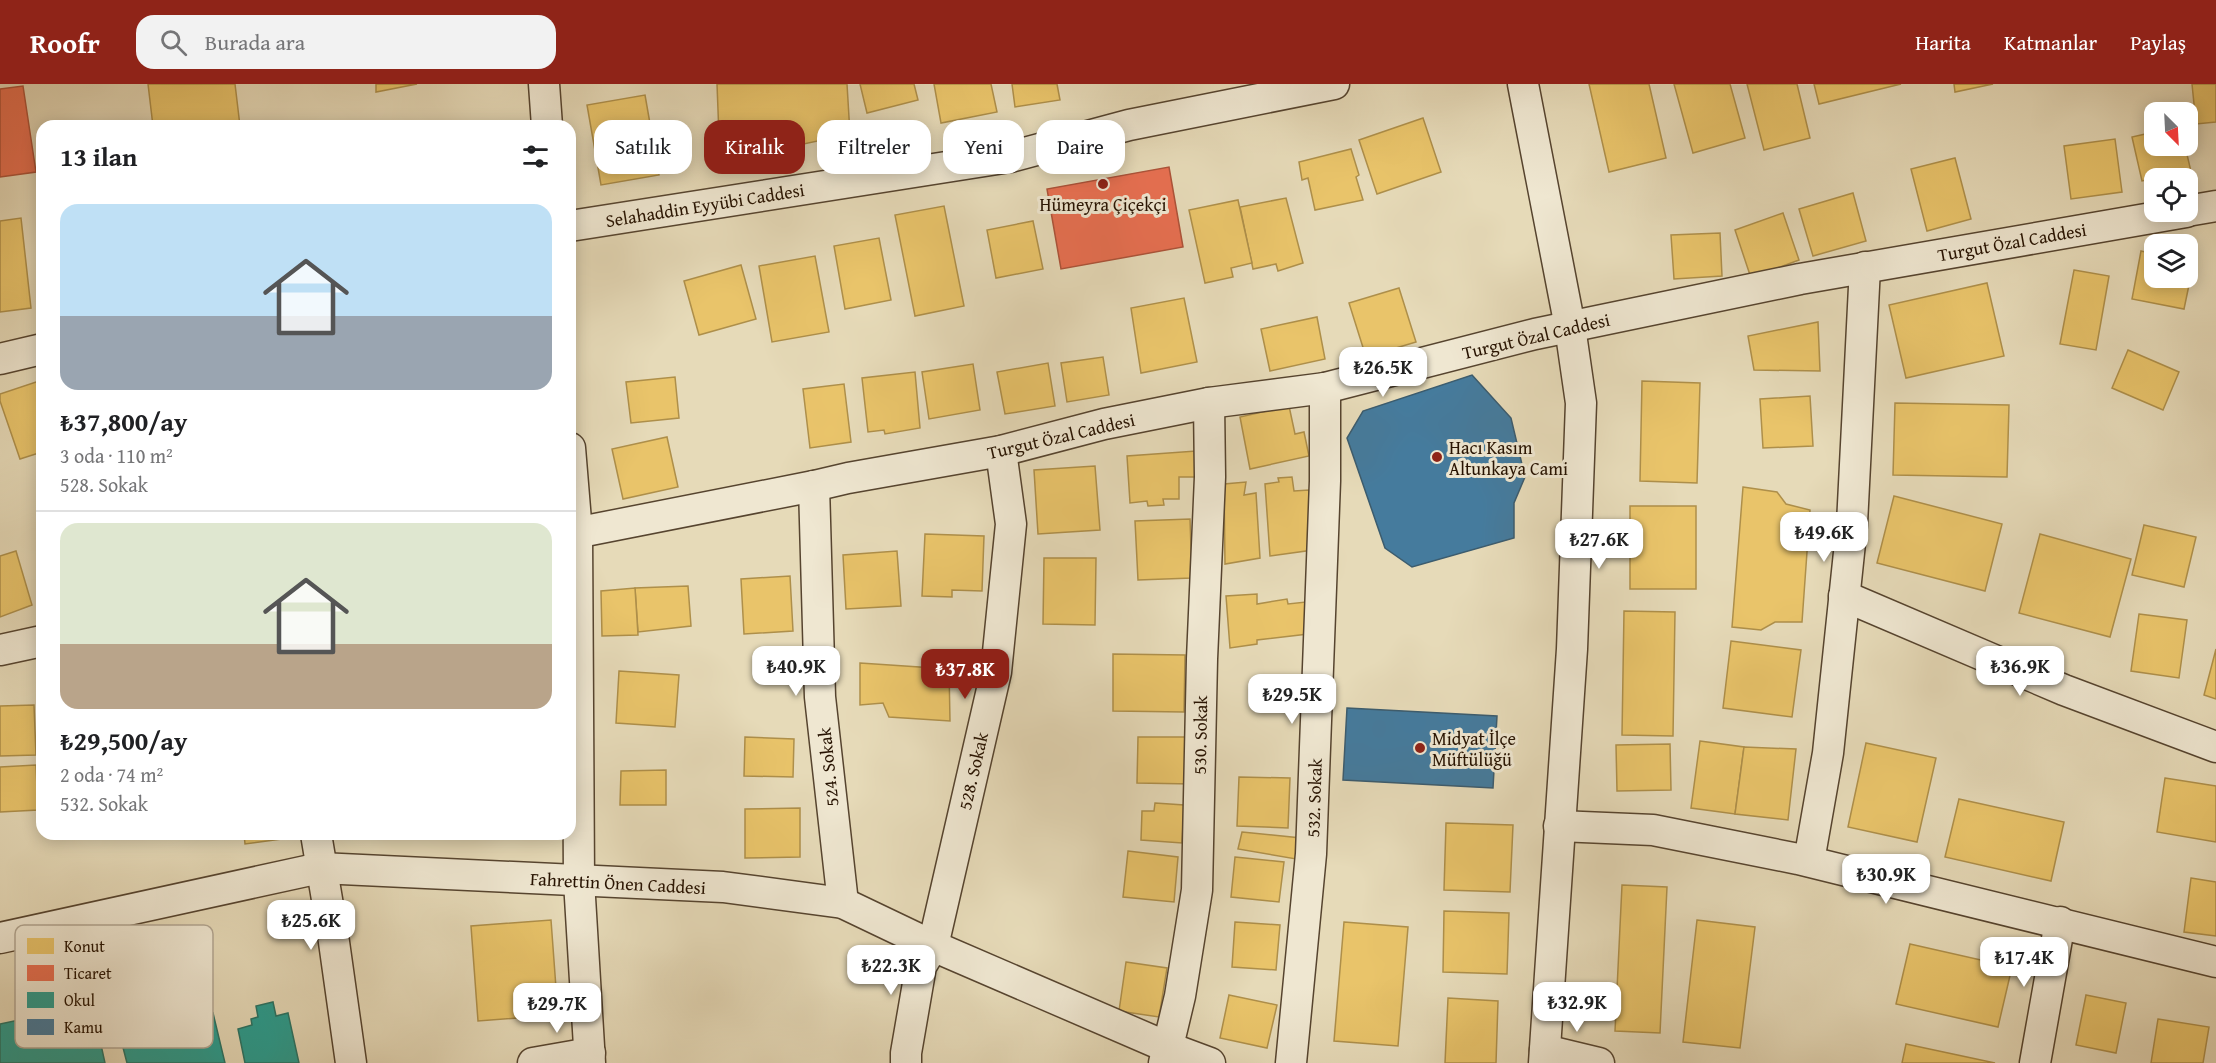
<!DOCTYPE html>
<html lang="tr">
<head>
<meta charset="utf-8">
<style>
	:root { --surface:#fff; --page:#f2f2f2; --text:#202124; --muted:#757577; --line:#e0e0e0; --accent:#8f2418 }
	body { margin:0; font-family:"Gentium Book Plus",serif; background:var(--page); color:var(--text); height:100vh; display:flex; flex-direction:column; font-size:22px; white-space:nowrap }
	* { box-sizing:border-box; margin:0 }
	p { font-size:20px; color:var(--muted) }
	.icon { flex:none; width:33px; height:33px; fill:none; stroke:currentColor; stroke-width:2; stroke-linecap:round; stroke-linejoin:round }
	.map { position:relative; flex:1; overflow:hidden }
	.drawer { position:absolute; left:36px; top:36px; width:540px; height:720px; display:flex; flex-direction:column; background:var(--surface); border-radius:18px; box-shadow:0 3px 15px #0003 }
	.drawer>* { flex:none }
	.guide { position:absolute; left:594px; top:36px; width:570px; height:54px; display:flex; gap:12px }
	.needle { width:39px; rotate:156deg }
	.tools { position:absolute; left:2144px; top:18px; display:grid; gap:12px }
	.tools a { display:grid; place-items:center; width:54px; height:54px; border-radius:12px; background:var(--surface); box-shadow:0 3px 15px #0003; font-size:30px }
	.price { position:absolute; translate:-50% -51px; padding:0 14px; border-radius:12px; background:#fff; color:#222; font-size:20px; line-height:39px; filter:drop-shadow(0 2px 3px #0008) }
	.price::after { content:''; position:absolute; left:50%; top:36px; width:18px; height:14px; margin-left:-9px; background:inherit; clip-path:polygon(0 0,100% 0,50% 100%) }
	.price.selected { background:var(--accent); color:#fff }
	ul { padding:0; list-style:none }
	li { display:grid; align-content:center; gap:12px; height:318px; padding:0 24px }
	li+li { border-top:2px solid var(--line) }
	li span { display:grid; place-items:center; height:186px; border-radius:18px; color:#555 }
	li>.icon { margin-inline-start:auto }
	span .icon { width:108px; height:108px; fill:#fffc; stroke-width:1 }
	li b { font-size:26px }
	h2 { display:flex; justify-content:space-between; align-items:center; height:72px; padding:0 24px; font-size:26px }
	.tag { padding:0 21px; border-radius:18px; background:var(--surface); box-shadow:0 3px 15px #0003; font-size:21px; line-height:54px }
	.tag.selected { background:var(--accent); color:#fff }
	header { display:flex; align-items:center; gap:36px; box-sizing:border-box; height:84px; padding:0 30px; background:var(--accent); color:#fff }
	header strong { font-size:28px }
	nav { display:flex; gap:33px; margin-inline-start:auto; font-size:21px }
	.search { width:420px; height:54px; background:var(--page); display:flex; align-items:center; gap:15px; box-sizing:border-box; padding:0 21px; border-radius:18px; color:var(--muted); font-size:22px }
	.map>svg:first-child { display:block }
	.homes { fill:#e9c46a; stroke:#ae8f4a; stroke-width:1.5 }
	.shops { fill:#e76f51; stroke:#ad5339; stroke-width:1.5 }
	.schools { fill:#2a9d8f; stroke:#297364; stroke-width:1.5 }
	.public { fill:#457b9d; stroke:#3c5c6e; stroke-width:1.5 }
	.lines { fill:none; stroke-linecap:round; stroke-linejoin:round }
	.minor-casing { stroke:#56442f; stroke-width:33 }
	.minor { stroke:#efe7d1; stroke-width:30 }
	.poi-dot { fill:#8f2418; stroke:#efe7d1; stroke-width:2 }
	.labels { text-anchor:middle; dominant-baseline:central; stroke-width:6; stroke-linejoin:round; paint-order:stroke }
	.poi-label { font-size:18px; fill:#261201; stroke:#efe7d1; text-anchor:start }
	.street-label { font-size:18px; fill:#261201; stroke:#efe7d1 }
	.key { fill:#efe7d1; stroke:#b3a793; stroke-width:1.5 }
	.key-label { font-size:16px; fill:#261201 }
</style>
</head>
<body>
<header>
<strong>Roofr</strong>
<div class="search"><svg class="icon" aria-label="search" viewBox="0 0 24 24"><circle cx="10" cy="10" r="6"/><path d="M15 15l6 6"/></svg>Burada ara</div>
<nav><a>Harita</a><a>Katmanlar</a><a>Paylaş</a></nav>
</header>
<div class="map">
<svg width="2216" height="979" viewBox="0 0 2216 979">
	<rect width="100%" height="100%" fill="#e6dab8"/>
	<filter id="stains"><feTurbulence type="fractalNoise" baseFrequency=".00333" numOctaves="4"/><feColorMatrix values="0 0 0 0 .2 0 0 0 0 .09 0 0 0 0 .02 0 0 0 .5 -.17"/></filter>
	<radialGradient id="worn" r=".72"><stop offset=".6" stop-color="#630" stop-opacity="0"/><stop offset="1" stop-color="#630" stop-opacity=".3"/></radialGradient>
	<g class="homes">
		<polygon points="148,0 235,0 240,42 153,42"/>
		<polygon points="376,0 417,0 376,8"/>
		<polygon points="717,0 847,0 850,50 720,78"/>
		<polygon points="860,0 914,0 918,16 867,29"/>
		<polygon points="934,0 991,0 997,28 941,39"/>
		<polygon points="1012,0 1057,0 1060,16 1015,23"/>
		<polygon points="1589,0 1649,0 1666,74 1609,88"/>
		<polygon points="1674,0 1730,0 1745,54 1693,69"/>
		<polygon points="1747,0 1797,0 1810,54 1764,66"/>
		<polygon points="1814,0 1901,0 1819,20"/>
		<polygon points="1954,0 1993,0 1955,8"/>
		<polygon points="2192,0 2216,0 2216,38 2196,40"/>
		<polygon points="645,11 659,91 601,101 587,21"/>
		<polygon points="1423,34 1441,88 1377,110 1359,56"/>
		<polygon points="2154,48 2154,62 2185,62 2193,96 2187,98 2187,94 2168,94 2168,92 2142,97 2132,53"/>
		<polygon points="2115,55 2122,108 2071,115 2064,62"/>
		<polygon points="1351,65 1359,91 1356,93 1363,116 1315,126 1308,94 1302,96 1299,78"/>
		<polygon points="1955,74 1971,135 1927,147 1911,85"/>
		<polygon points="1853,109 1866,157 1813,172 1799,125"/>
		<polygon points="1286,114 1303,179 1278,187 1276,180 1253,185 1240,123"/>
		<polygon points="1238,116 1252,179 1231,184 1233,193 1205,199 1189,126"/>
		<polygon points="944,122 964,222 915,232 895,131"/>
		<polygon points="1783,129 1799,176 1751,194 1735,146"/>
		<polygon points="21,134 31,224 0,228 0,137"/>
		<polygon points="1033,137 1043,185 996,194 987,146"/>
		<polygon points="1720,149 1722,192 1674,195 1671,151"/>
		<polygon points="879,154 891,216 845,225 834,162"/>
		<polygon points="2141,167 2154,170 2154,194 2187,194 2187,176 2194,177 2184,225 2132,215"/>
		<polygon points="815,172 829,248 772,258 759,182"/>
		<polygon points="741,181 756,235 699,251 684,197"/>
		<polygon points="2074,186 2109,192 2096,266 2060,260"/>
		<polygon points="1987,199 2004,272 1906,294 1889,221"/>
		<polygon points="1399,204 1416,258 1366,273 1349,219"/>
		<polygon points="1184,214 1197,278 1141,289 1131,224"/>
		<polygon points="1317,233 1325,275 1270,287 1261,245"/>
		<polygon points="1818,238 1820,287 1754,286 1748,252"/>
		<polygon points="2128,266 2179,288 2163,326 2112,304"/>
		<polygon points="1103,273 1109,311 1067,318 1061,279"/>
		<polygon points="1048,279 1055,322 1005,330 997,288"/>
		<polygon points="973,280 980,326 929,335 922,288"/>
		<polygon points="915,288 920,344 885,350 884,346 868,348 862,294"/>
		<polygon points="675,293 679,334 631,339 626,298"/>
		<polygon points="42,296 42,368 20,375 0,317 0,310"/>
		<polygon points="1642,297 1700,299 1697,399 1640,397"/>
		<polygon points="844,300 851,358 810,364 803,305"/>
		<polygon points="1810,312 1813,362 1763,364 1760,315"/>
		<polygon points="1895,319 2009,321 2007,393 1893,391"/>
		<polygon points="1289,322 1295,350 1304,348 1309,372 1250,385 1240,333"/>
		<polygon points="667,353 678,403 623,415 612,365"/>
		<polygon points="1196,367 1196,393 1179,393 1179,415 1163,415 1164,421 1148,422 1147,417 1130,419 1127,372"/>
		<polygon points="1095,382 1100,446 1038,450 1034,386"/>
		<polygon points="1292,393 1294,407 1309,406 1313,466 1270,472 1265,400 1279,398 1278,394"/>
		<polygon points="1246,398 1244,411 1256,409 1260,474 1225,480 1224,400"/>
		<polygon points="1743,403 1777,408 1786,420 1810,426 1802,538 1775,538 1761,546 1732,543"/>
		<polygon points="1894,412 2002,440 1985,507 1877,479"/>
		<rect x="1630" y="422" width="66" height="83"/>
		<polygon points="1190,435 1192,494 1138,496 1135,437"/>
		<polygon points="2144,441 2196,453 2184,503 2132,491"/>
		<polygon points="925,450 984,452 982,507 952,506 952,513 922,512"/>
		<polygon points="2040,450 2131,475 2110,553 2019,529"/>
		<polygon points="16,467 32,521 0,533 0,472"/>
		<polygon points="897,467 901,522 846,525 843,471"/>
		<polygon points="1044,474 1096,474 1095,541 1043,540"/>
		<polygon points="790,492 793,547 744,550 741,495"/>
		<polygon points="688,502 691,542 638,548 635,504"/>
		<polygon points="635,504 638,551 602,552 601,507"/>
		<polygon points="1257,510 1257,520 1287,515 1288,520 1306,518 1308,550 1257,556 1257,560 1230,564 1226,512"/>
		<polygon points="1624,527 1675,528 1673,652 1622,651"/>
		<polygon points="2139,530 2187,536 2179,594 2131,587"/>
		<polygon points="1731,557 1801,566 1792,633 1723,624"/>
		<polygon points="2216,565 2216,615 2204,611"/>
		<polygon points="1113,570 1185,571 1184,628 1113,627"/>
		<polygon points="860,579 949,585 950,637 889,633 883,619 860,621"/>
		<polygon points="619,587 679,591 675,643 616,639"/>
		<polygon points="34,621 36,671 0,672 0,622"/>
		<polygon points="745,653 794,655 793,693 744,692"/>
		<polygon points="1138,653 1193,653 1192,700 1137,699"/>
		<polygon points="1700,657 1744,663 1735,730 1691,724"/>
		<polygon points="1866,659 1936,674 1917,758 1848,743"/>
		<polygon points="1670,660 1671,706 1617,707 1616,661"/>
		<polygon points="1744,663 1796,665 1788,736 1735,730"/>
		<polygon points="36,681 38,726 0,728 0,683"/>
		<polygon points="666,686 666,721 620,721 621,687"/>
		<polygon points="1239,693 1290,694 1288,744 1237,742"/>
		<polygon points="2165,694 2216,702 2216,758 2157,748"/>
		<polygon points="1959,715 2064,738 2051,797 1945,773"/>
		<polygon points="1155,719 1184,721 1182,759 1141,756 1142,727 1154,727"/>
		<polygon points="800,724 800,773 745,774 745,725"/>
		<polygon points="1446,739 1513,741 1510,808 1444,806"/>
		<polygon points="1242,748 1301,754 1296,775 1238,765"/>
		<polygon points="244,750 296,750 296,753 245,760"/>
		<polygon points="1128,767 1178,773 1174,818 1123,813"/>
		<polygon points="1235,773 1284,778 1279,818 1231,813"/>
		<polygon points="2191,794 2216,798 2216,852 2184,848"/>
		<polygon points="1622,801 1667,803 1660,949 1615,947"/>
		<polygon points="1444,827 1509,829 1507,890 1443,888"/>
		<polygon points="551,836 558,931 478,937 471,842"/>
		<polygon points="1697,836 1755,843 1740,964 1683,958"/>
		<polygon points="1235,838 1280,841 1276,886 1232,883"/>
		<polygon points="1344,838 1408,843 1398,962 1334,957"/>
		<polygon points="1910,860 2012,883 1998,943 1896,920"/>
		<polygon points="1126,878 1167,884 1159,933 1119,927"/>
		<polygon points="1229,911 1277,921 1267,964 1220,954"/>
		<polygon points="2086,911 2126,919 2116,969 2076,961"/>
		<polygon points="1448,914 1498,917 1496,979 1445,979"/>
		<polygon points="2158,935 2209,943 2203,979 2151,979"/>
		<polygon points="1906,960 1995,979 1902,979"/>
	</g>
	<g class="shops">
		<polygon points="23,2 36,88 0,93 0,5"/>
		<polygon points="1169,83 1183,163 1061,185 1047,105"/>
	</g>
	<g class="schools">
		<polygon points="273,918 276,932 288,929 299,979 245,979 238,945 252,941 251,935 258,933 256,922"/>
		<polygon points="76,924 78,932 94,929 105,979 0,979 0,940"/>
		<polygon points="213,929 225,979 127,979 120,952"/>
	</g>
	<g class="public">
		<polygon points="1472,291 1511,334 1525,393 1514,419 1514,454 1412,483 1385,464 1347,354 1363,327"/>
		<polygon points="1347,624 1497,632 1493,704 1343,696"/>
	</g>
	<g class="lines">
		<g class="minor-casing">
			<g id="minor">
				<polyline points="544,0 547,42"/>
				<polyline points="1523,0 1570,243 1581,319 1572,565 1544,979"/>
				<polyline points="2187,127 2216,122"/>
				<polyline points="570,142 1010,73 1129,41 1334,0"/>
				<polyline points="0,275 42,265"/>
				<polyline points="570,364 577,449 579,797 590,979"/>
				<polyline points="814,402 820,613 843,819"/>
				<polyline points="570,450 814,402 848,394 1001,367 1104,340 1209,319 1325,304 1535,250 1800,195 2186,128"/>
				<polyline points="1844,512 2064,606 2216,663"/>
				<polyline points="0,566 42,557"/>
				<polyline points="1559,742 1653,746 1798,775 2216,878"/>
				<polyline points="316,750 333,851 351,979"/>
				<polyline points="1809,777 1828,669 1852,440 1865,183"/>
				<polyline points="0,854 320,784 723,803 843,819 933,862 1167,963 1210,979"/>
				<polyline points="1545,966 1599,979"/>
				<polyline points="533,979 590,969"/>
				<polyline points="906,979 906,969 921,882 933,862 996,588 1011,440 1001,367"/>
				<polyline points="1164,979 1180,912 1197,806 1202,575 1210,393 1209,319"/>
				<polyline points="1291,979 1311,770 1325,397 1325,304"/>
				<polyline points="2035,979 2060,838"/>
			</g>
		</g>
		<use href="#minor" class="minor"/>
	</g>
	<g class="poi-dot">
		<circle cx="1103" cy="100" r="6"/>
		<circle cx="1437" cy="373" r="6"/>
		<circle cx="1420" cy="664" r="6"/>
	</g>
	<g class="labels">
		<g class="poi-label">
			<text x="1103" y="120" text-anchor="middle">Hümeyra Çiçekçi</text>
			<text x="1449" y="363">Hacı Kasım<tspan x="1449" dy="21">Altunkaya Cami</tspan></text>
			<text x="1432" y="654">Midyat İlçe<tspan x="1432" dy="21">Müftülüğü</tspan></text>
		</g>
		<g class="street-label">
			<text transform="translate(705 121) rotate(-9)">Selahaddin Eyyübi Caddesi</text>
			<text transform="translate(2012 158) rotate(-10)">Turgut Özal Caddesi</text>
			<text transform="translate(1536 252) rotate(-13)">Turgut Özal Caddesi</text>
			<text transform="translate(1061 352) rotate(-13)">Turgut Özal Caddesi</text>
			<text transform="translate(1200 651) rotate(-89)">530. Sokak</text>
			<text transform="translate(828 683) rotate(-96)">524. Sokak</text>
			<text transform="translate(973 687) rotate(-77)">528. Sokak</text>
			<text transform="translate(1314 714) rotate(-88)">532. Sokak</text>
			<text transform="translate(618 799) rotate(3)">Fahrettin Önen Caddesi</text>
		</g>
	</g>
	<rect x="15" y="841" width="198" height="123" rx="9" class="key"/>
	<rect x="27" y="854" width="27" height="16" fill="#e9c46a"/>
	<rect x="27" y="881" width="27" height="16" fill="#e76f51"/>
	<rect x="27" y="908" width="27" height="16" fill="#2a9d8f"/>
	<rect x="27" y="935" width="27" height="16" fill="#457b9d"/>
	<g class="key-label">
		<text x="64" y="868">Konut</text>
		<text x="64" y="895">Ticaret</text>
		<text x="64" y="922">Okul</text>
		<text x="64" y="949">Kamu</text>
	</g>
	<rect width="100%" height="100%" filter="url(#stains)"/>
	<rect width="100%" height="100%" fill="url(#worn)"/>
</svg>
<div class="tools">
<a><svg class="needle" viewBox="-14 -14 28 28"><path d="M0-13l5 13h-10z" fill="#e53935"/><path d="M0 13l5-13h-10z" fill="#757577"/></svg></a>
<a><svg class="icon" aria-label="locate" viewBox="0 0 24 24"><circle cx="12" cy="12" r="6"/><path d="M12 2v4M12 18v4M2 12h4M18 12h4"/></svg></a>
<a><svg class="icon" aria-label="layers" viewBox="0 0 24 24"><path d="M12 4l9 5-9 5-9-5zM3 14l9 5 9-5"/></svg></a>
</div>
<b class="price" style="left:1383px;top:314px">₺26.5K</b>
<b class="price" style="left:1824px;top:479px">₺49.6K</b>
<b class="price" style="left:1599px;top:486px">₺27.6K</b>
<b class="price" style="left:796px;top:613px">₺40.9K</b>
<b class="price" style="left:2020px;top:613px">₺36.9K</b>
<b class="price selected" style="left:965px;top:616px">₺37.8K</b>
<b class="price" style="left:1292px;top:641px">₺29.5K</b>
<b class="price" style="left:1886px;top:821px">₺30.9K</b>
<b class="price" style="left:311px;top:867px">₺25.6K</b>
<b class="price" style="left:2024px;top:904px">₺17.4K</b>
<b class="price" style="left:891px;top:912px">₺22.3K</b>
<b class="price" style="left:1577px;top:949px">₺32.9K</b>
<b class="price" style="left:557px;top:950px">₺29.7K</b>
<div class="guide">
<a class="tag">Satılık</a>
<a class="tag selected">Kiralık</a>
<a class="tag">Filtreler</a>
<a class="tag">Yeni</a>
<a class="tag">Daire</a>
</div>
<section class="drawer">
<h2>13 ilan<svg class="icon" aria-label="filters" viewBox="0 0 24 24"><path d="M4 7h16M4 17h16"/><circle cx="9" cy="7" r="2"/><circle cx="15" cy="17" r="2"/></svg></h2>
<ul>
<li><span style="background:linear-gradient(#bfe0f5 60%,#9aa5b1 0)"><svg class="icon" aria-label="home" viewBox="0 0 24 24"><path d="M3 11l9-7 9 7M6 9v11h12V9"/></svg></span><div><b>₺37,800/ay</b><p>3 oda · 110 m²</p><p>528. Sokak</p></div></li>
<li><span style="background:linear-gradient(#dfe7d0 65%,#b9a48a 0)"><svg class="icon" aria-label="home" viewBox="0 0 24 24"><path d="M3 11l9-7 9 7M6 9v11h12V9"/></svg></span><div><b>₺29,500/ay</b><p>2 oda · 74 m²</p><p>532. Sokak</p></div></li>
</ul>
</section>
</div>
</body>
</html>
